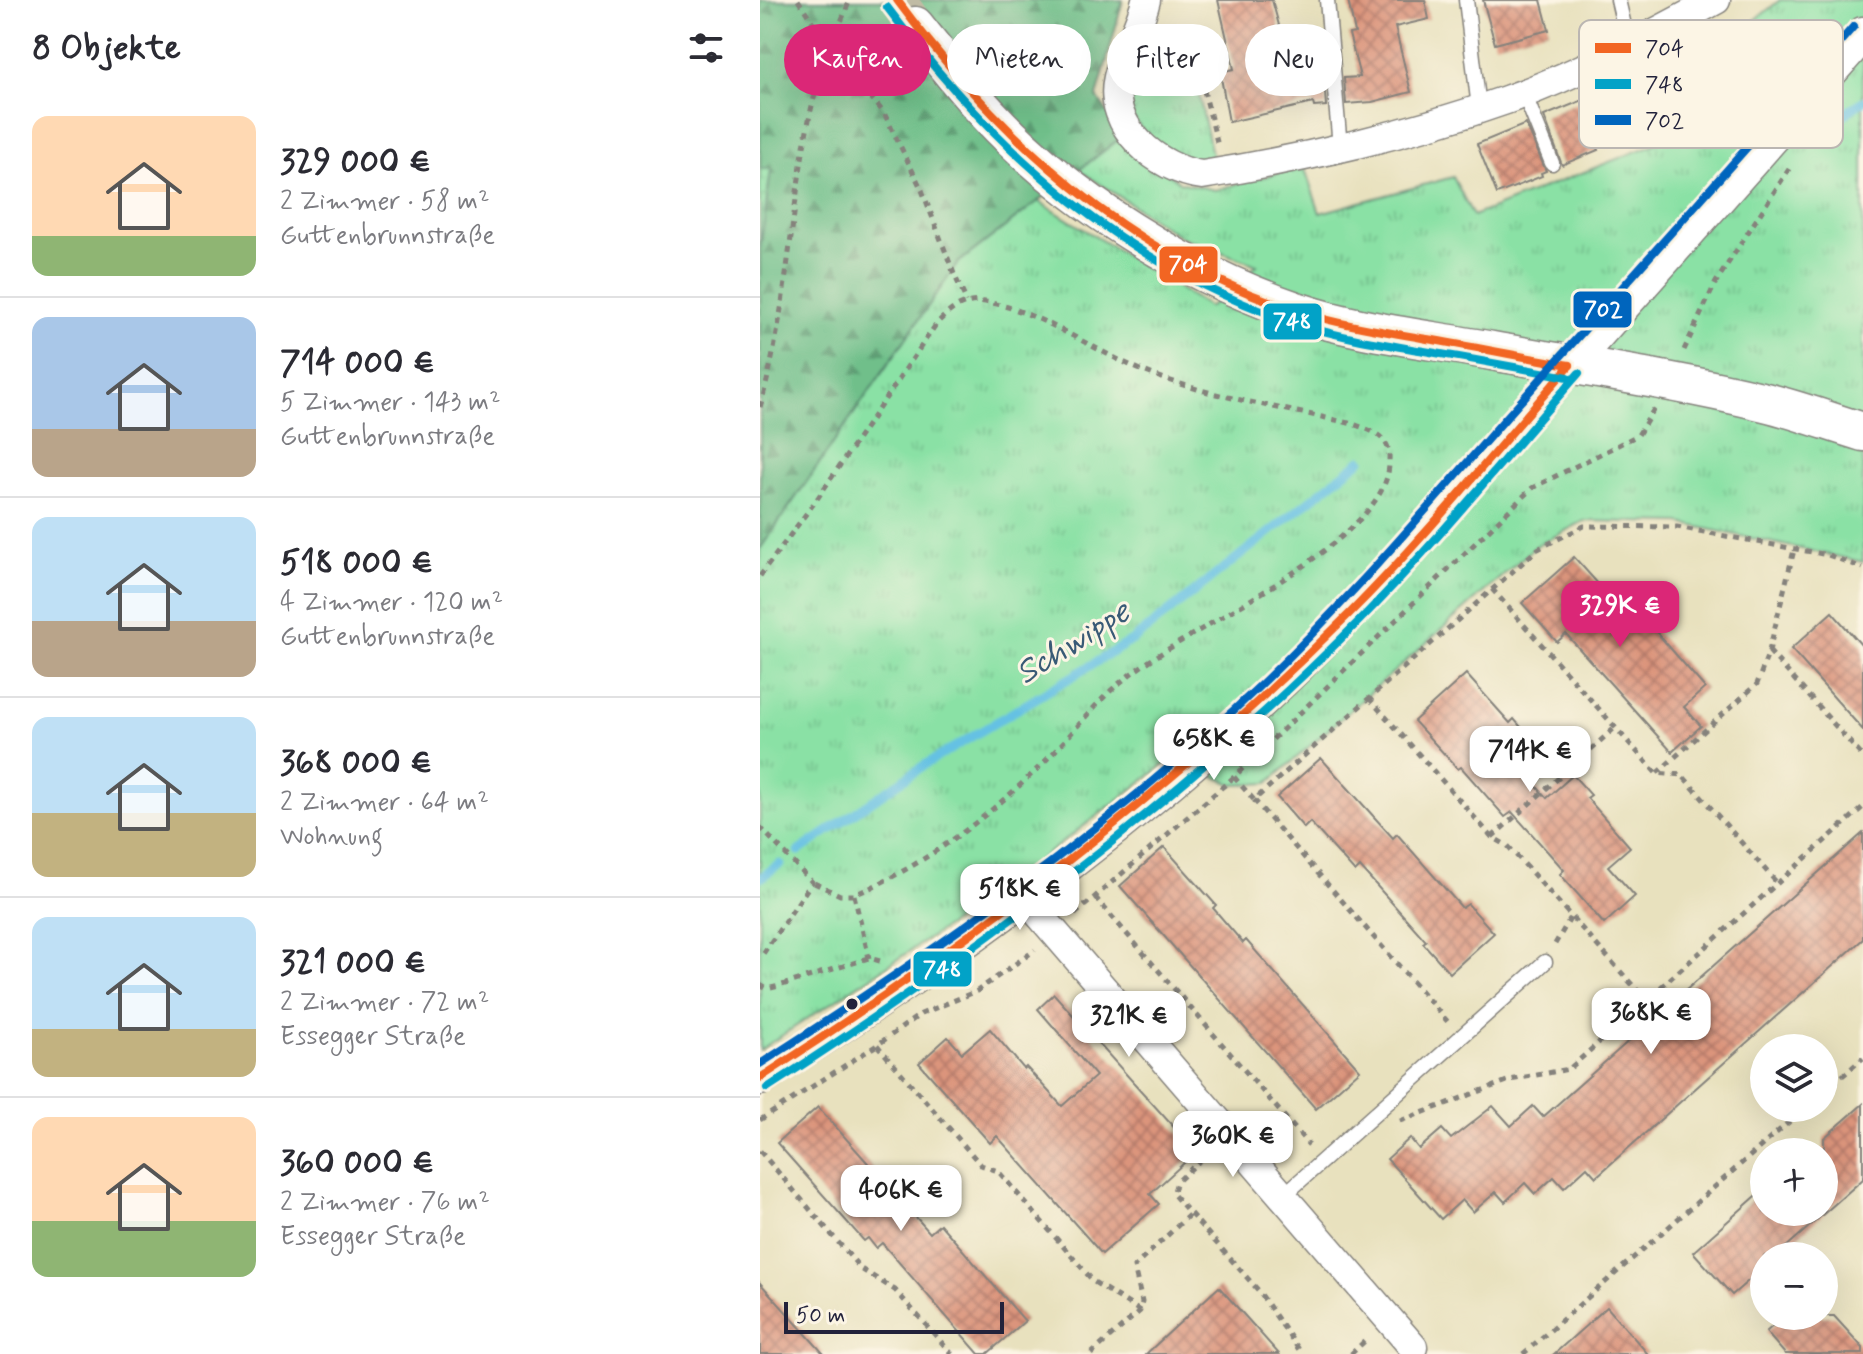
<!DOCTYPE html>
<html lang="de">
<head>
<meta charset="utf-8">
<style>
	:root { --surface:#fff; --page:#f7f7f7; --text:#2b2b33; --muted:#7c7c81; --line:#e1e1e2; --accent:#db2777 }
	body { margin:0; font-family:Mynerve,sans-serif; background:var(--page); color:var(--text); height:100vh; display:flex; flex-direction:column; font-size:30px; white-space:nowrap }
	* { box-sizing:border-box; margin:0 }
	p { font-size:26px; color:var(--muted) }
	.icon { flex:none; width:44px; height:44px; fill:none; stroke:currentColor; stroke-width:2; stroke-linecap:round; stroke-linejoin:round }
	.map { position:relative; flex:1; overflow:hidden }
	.sheet { display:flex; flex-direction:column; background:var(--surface); width:760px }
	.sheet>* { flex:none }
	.guide { position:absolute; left:24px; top:24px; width:760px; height:72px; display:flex; gap:16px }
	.buttons { position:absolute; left:990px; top:1034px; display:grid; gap:16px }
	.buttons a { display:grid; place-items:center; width:88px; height:88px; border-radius:50%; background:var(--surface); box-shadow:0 8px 32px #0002; font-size:40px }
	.scale { position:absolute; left:24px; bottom:20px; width:220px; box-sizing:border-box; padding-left:8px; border:4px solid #22223b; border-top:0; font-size:22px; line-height:28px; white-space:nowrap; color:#22223b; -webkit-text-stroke:6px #fcf5e5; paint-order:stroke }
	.price { position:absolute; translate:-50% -68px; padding:0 18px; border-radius:16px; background:#fff; color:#222; font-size:26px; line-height:52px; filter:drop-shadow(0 2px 4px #0008) }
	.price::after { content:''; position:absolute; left:50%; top:48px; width:24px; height:18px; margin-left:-12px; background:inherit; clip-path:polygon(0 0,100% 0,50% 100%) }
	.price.current { background:var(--accent); color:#fff }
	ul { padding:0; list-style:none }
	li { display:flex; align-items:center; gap:24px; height:200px; padding:0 32px }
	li+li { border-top:2px solid var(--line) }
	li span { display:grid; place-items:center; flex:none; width:224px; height:160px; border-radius:16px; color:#555 }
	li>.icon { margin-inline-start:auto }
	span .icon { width:96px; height:96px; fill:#fffc; stroke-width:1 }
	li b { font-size:34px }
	h2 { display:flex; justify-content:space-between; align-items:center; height:96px; padding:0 32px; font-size:34px }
	.pill { padding:0 28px; border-radius:36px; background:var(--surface); box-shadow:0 8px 32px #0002; font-size:28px; line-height:72px }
	.pill.current { background:var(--accent); color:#fff }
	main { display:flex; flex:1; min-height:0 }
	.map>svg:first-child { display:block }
	.grass { fill:url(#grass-tufts); stroke:#568270; stroke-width:2 }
	.forest { fill:url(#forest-firs); stroke:#487062; stroke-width:2 }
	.park { fill:url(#park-dots); stroke:#568270; stroke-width:2 }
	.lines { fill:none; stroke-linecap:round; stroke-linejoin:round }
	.stream { stroke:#65c1e3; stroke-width:9 }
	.building { fill:url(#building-cross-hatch) }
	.secondary-tunnel { stroke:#c0bba4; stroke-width:38; stroke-dasharray:38 19; stroke-linecap:butt }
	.service-casing { stroke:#85827c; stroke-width:17 }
	.minor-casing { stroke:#85827c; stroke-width:31 }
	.tertiary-casing { stroke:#85827c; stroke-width:37 }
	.secondary-casing { stroke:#85827c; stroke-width:41 }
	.path { stroke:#85827c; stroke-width:5; stroke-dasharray:6 6; stroke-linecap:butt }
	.service { stroke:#fff; stroke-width:14 }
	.minor { stroke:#fff; stroke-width:28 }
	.tertiary { stroke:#fff; stroke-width:34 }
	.secondary { stroke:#fff; stroke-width:38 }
	.bus-1-casing { stroke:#fcf5e5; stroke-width:14 }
	.bus-2-casing { stroke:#fcf5e5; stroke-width:14 }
	.bus-3-casing { stroke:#fcf5e5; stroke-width:14 }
	.bus-1 { stroke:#f26522; stroke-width:8 }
	.bus-2 { stroke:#02a2c7; stroke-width:8 }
	.bus-3 { stroke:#0065bd; stroke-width:8 }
	.bus-dot { fill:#22223b; stroke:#fcf5e5; stroke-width:3 }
	.labels { text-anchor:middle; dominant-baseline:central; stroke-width:6; stroke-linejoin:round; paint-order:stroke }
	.water-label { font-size:34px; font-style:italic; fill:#395a76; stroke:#fcf5e5 }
	.key { fill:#fcf5e5; stroke:#bbb6b2; stroke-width:2 }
	.key-label { font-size:22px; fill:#22223b }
	.line-badge { stroke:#fcf5e5; stroke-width:3 }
	.badge-label { font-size:22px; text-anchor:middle; font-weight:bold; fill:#fff }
</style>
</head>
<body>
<main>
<section class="sheet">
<h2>8 Objekte<svg class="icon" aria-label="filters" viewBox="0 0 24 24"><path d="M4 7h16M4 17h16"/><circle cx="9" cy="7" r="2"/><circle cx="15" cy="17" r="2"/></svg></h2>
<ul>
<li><span style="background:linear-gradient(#ffd9b3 75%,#8fb573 0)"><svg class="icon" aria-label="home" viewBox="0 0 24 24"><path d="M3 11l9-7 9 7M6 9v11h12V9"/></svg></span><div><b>329 000 €</b><p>2 Zimmer · 58 m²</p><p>Guttenbrunnstraße</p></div></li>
<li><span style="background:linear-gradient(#a9c7e8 70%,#b9a48a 0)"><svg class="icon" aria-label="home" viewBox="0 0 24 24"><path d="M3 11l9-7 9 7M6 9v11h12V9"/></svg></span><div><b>714 000 €</b><p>5 Zimmer · 143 m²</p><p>Guttenbrunnstraße</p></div></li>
<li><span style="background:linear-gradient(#bfe0f5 65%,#b9a48a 0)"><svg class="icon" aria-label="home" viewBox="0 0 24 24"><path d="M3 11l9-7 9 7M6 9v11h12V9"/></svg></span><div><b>518 000 €</b><p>4 Zimmer · 120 m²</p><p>Guttenbrunnstraße</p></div></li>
<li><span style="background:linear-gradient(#bfe0f5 60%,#c2b280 0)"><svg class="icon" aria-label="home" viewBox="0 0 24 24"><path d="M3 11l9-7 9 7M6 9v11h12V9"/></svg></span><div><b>368 000 €</b><p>2 Zimmer · 64 m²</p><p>Wohnung</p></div></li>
<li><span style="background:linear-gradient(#bfe0f5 70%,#c2b280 0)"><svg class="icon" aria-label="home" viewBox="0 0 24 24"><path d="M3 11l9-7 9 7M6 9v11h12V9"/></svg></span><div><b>321 000 €</b><p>2 Zimmer · 72 m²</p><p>Essegger Straße</p></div></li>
<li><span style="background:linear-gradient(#ffd9b3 65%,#8fb573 0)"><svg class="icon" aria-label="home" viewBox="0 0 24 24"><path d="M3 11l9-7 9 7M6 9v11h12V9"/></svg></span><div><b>360 000 €</b><p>2 Zimmer · 76 m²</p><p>Essegger Straße</p></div></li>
</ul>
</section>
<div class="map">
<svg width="1103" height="1354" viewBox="0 0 1103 1354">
	<defs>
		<pattern id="grass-tufts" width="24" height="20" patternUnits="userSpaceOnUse" patternTransform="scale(2)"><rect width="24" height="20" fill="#8ae1a5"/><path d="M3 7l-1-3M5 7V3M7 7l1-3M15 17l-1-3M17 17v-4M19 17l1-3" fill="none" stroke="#77c18f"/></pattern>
		<pattern id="forest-firs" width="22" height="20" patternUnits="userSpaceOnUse" patternTransform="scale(2)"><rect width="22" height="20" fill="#6fbf8a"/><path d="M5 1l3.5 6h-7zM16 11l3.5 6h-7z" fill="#5b9b72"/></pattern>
		<pattern id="park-dots" width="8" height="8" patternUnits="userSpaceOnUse" patternTransform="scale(2)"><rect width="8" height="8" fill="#8ae1a5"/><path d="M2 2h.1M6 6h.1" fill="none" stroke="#77c18f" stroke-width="1.8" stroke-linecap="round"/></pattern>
		<pattern id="building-cross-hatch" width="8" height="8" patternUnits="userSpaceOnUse" patternTransform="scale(2)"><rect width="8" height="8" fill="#db947c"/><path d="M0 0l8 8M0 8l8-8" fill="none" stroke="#b17867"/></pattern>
	</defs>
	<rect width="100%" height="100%" fill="#fcf5e5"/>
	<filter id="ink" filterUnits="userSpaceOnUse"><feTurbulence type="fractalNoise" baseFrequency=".0125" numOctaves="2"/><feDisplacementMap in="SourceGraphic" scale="16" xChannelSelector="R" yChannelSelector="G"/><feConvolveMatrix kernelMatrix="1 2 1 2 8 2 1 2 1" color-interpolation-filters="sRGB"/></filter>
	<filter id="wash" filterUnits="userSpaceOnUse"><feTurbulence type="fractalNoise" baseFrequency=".006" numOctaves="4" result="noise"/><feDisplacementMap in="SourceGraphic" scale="32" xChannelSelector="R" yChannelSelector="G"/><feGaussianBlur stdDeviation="1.8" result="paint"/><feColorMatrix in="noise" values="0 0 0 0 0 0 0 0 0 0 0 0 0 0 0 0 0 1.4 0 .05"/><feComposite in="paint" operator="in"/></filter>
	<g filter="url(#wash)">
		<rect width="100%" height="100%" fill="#e8e1be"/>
		<g class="grass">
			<polygon points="1020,0 1103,0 1103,562 920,523 824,521 776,546 508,783 474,785 413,758 224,902 0,1050 0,549 198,263 278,201 449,307 497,265 421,237 319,170 363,136 419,182 455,190 544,166 560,213 693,177 713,216 978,111 994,21"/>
			<path d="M398,29L433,70L454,163L406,158C395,144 379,129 371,114C357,87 381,49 398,29Z"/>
		</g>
		<polygon class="forest" points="0,0 363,0 337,97 363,136 198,263 0,549 0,249 11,170 0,169"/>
		<polygon class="park" points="0,169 11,169 0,249"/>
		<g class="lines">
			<g class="stream">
				<polyline points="1078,119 1103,101"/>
				<polyline points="39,851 163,766 373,640 601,460"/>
				<polyline points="0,878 20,864"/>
			</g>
		</g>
		<g id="blocks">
			<g class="building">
				<polygon points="458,0 512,0 520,29 502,34 512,84 564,80 566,106 554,107 553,103 469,122 460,72 474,69"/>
				<polygon points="588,0 665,0 669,19 635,27 651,92 612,102 586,104 584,78 600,77 589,34 595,33"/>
				<polygon points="723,0 781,0 789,30 735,44"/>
				<polygon points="845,91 858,122 854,124 856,129 833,138 838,150 802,165 784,116"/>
				<polygon points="766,124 786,171 781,173 782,176 737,194 717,144"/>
				<polygon points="814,557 849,596 858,588 945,688 924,707 941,726 912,752 806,634 797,642 762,603"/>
				<polygon points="1072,612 1103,647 1103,730 1031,649"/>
				<polygon points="706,674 750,723 754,719 773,741 752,759 787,798 813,775 831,795 827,798 870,847 848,866 875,896 844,924 800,874 804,870 752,812 745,817 701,767 698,769 654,721"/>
				<polygon points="561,758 633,838 637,834 702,908 708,904 734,933 690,973 663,943 666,941 600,867 595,872 550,822 544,828 517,797"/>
				<polygon points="1103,833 1103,939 836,1177 827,1167 804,1188 794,1177 775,1194 765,1183 745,1202 736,1192 713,1212 702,1200 681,1219 627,1159 650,1138 659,1149 682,1129 691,1139 733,1106 751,1126 773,1106 783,1117"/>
				<polygon points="404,847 456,905 453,908 483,943 486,940 600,1070 556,1109 360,886"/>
				<polygon points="294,994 436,1152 390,1194 399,1204 342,1254 237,1136 230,1143 159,1063 188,1037 202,1053 230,1029 264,1069 266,1067 302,1106 336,1076 278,1009"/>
				<polygon points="1103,1104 1103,1179 1016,1256 1004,1256 1004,1267 972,1295 933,1252 1004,1189 1004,1212 1064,1212 1064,1138"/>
				<polygon points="58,1107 170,1233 180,1224 265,1321 227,1354 219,1354 122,1243 116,1248 108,1238 104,1241 17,1143"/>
				<polygon points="0,1283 64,1354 0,1354"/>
				<polygon points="459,1287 519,1354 386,1354 413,1329"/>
				<polygon points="847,1307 888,1354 794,1354"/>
				<polygon points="1024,1316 1074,1316 1103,1348 1103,1354 1025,1354 1006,1332"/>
			</g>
		</g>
	</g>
	<g filter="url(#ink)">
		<use href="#blocks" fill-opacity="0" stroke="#85827c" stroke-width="2"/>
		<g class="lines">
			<polyline class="secondary-tunnel" points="137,0 155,26"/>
			<g class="service-casing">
				<g id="service">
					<polyline points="567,0 580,147"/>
					<polyline points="706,0 719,108"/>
					<polyline points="858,0 869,47"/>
					<polyline points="917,22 940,82"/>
					<polyline points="843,58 866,117"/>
					<polyline points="764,93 792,163"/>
					<polyline points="523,1196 785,962"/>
				</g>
			</g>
			<g class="minor-casing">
				<g id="minor">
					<path d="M386,0C380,27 364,50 358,77C346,127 398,169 442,175C540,160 653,133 746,100C819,74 888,37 956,0"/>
					<polyline points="265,898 653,1347"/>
				</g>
			</g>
			<g class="tertiary-casing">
				<path id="tertiary" d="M0,1078C147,985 290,885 422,772C507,699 588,619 662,535C693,501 721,465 752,430C869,298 987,167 1103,34"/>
			</g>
			<g class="secondary-casing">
				<path id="secondary" d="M155,26C179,56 202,86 228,114C309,201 424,273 536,311C597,332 668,339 732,351C823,367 915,380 1005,402C1038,410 1070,422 1103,432"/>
			</g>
			<g class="path">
				<polyline points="38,0 70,48 124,113 162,190 194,274 207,302"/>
				<polyline points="407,30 438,67 458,146"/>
				<polyline points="924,350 956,282 1029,169"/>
				<path d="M0,407C28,311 30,208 51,110C60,72 75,36 90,0"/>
				<path d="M0,576L57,499L177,323C191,309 204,299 225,302C274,308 337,353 386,372C452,398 525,408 593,424C604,428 618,432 625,442C630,449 629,456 629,465C625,545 421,630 362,681C337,701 317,728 295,751C238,810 170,863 94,895H80L52,882"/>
				<polyline points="732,589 896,773 922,775 1017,883"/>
				<polyline points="1009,651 1103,757"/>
				<polyline points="609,698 732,837 748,846 886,1000"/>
				<polyline points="897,773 997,684 1009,651 1034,550"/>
				<polyline points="474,777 494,800 778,549 824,526 917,527 1068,555 1103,568"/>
				<polyline points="494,800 688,1022"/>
				<polyline points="0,827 52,882 0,958"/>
				<polyline points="732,837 856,727"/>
				<polyline points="94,895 109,958"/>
				<polyline points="335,897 549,1145"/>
				<polyline points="315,914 474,777 772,488 878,435 894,409"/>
				<polyline points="795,944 811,917"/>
				<polyline points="0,985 7,989 19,986 109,958 120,961"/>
				<polyline points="117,1045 221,1165 238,1171 334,1282 380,1311"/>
				<polyline points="1064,1092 1103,1058"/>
				<polyline points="0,1120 117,1045 161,1014 217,991 275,950"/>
				<polyline points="640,1121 750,1080 809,1069 1103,807"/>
				<polyline points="0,1151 101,1269 135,1290 192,1354"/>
				<polyline points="450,1151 417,1182 413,1194 498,1290 542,1354"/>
				<polyline points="331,1354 380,1311 382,1302 374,1267 430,1214"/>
				<polyline points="591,1354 608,1338"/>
				<polyline points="763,1354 1045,1108"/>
			</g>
			<use href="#service" class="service"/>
			<use href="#minor" class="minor"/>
			<use href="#tertiary" class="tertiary"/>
			<use href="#secondary" class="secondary"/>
			<g class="bus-1-casing">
				<g id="bus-1">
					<path d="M137,0C243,143 379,266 554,316C591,327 629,332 667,339C715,347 762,357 810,365"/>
					<path d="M0,1078C211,942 411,792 589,614C667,536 737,448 810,365"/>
				</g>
			</g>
			<g class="bus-2-casing">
				<g id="bus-2">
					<path d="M127,7C236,153 368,271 545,326C584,338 624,344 664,351C712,359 760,368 808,377"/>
					<path d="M7,1088C219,951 420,801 598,622C676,543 746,456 819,373"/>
				</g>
			</g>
			<g class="bus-3-casing">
				<path id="bus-3" d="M0,1064C167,957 329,843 475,709C573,619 658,519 745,419C861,288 979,158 1094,26"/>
			</g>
			<use href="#bus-1" class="bus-1"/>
			<use href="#bus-2" class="bus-2"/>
			<use href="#bus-3" class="bus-3"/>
		</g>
	</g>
	<circle class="bus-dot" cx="92" cy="1004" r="7"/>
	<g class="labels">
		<g class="water-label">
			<text transform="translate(313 643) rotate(-32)">Schwippe</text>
		</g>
	</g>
	<rect x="819" y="20" width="264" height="128" rx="12" class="key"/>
	<rect x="835" y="43" width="36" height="10" fill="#f26522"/>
	<rect x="835" y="79" width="36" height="10" fill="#02a2c7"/>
	<rect x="835" y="115" width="36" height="10" fill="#0065bd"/>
	<g class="key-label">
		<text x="885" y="56">704</text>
		<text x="885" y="92">748</text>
		<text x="885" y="128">702</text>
	</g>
	<g class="line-badge">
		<rect x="398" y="245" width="61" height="39" rx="8" fill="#f26522"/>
		<rect x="812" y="290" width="61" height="39" rx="8" fill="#0065bd"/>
		<rect x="502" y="302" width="61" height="39" rx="8" fill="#02a2c7"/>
		<rect x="152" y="950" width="61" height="38" rx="8" fill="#02a2c7"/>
	</g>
	<g class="badge-label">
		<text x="428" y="272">704</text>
		<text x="843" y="317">702</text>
		<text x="532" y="329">748</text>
		<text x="182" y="977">748</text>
	</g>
</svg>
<div class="buttons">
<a><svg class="icon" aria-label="layers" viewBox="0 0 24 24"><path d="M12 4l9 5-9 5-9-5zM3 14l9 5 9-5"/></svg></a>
<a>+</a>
<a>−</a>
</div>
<div class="scale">50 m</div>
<b class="price current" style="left:860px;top:649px">329K €</b>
<b class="price" style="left:454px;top:782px">658K €</b>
<b class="price" style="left:770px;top:794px">714K €</b>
<b class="price" style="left:260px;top:932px">518K €</b>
<b class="price" style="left:891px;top:1056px">368K €</b>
<b class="price" style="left:369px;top:1059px">321K €</b>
<b class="price" style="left:473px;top:1179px">360K €</b>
<b class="price" style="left:141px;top:1233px">406K €</b>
<div class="guide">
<a class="pill current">Kaufen</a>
<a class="pill">Mieten</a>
<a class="pill">Filter</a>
<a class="pill">Neu</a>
</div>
</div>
</main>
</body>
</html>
